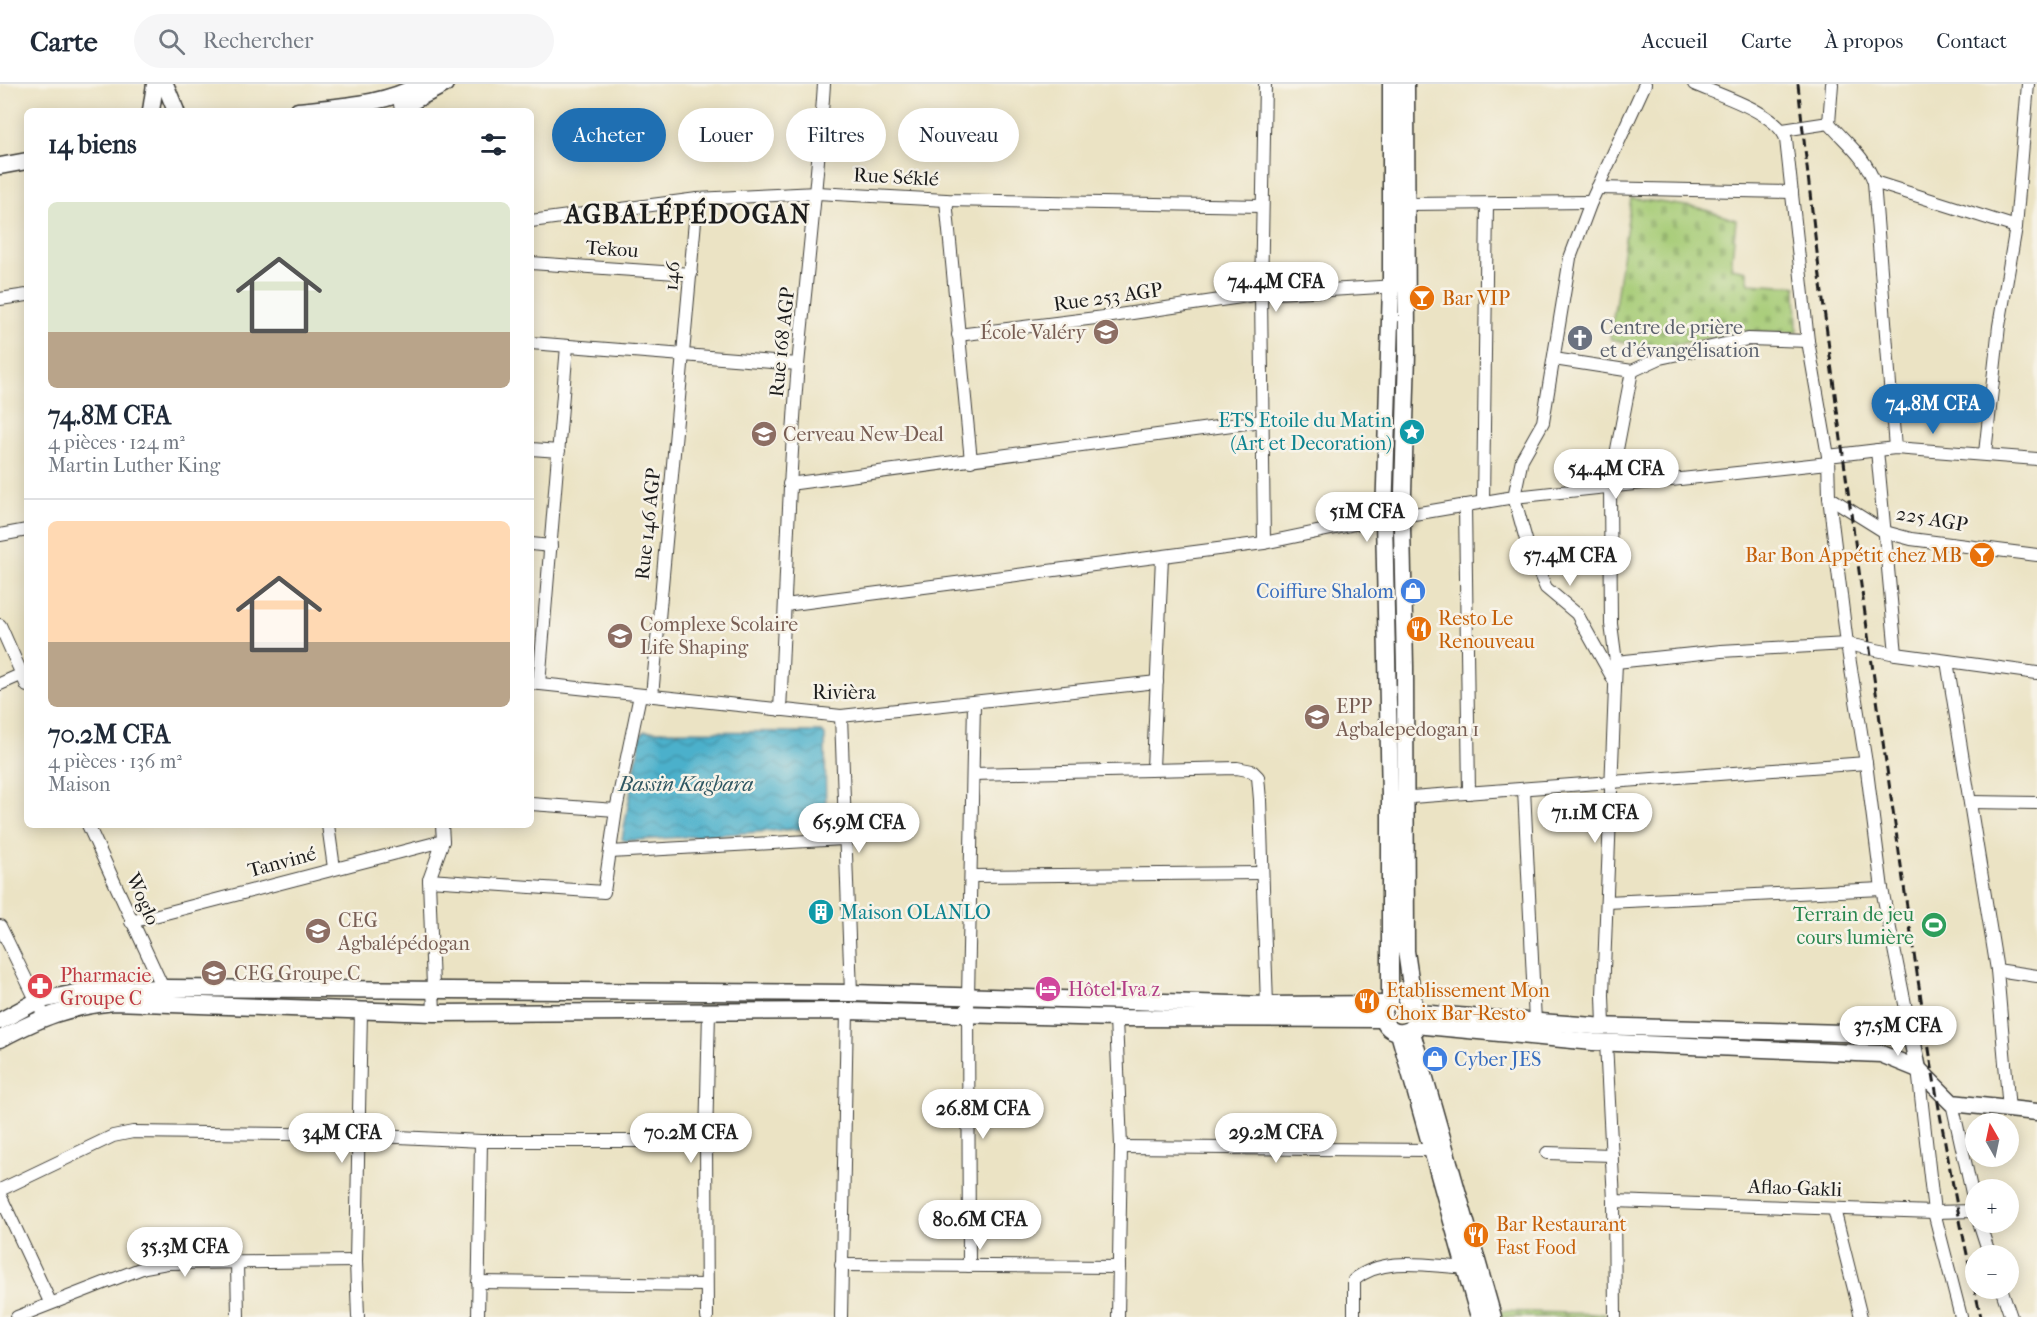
<!DOCTYPE html>
<html lang="fr">
<head>
<meta charset="utf-8">
<style>
	:root { --surface:#fff; --page:#f6f6f7; --text:#1f2937; --muted:#747a83; --line:#e0e1e3; --accent:#1f6fb2 }
	body { margin:0; font-family:"IM FELL French Canon",serif; background:var(--page); color:var(--text); height:100vh; display:flex; flex-direction:column; font-size:22px; white-space:nowrap }
	* { box-sizing:border-box; margin:0 }
	p { font-size:20px; color:var(--muted) }
	.icon { flex:none; width:33px; height:33px; fill:none; stroke:currentColor; stroke-width:2; stroke-linecap:round; stroke-linejoin:round }
	.map { position:relative; flex:1; overflow:hidden }
	.panel { position:absolute; left:24px; top:24px; width:510px; height:720px; display:flex; flex-direction:column; background:var(--surface); border-radius:9px; box-shadow:0 3px 15px #0003 }
	.panel>* { flex:none }
	.guide { position:absolute; left:552px; top:24px; width:570px; height:54px; display:flex; gap:12px }
	.needle { width:39px; rotate:351deg }
	.fabs { position:absolute; left:1965px; top:1029px; display:grid; gap:12px }
	.fabs a { display:grid; place-items:center; width:54px; height:54px; border-radius:50%; background:var(--surface); box-shadow:0 3px 15px #0003; font-size:30px }
	.price { position:absolute; translate:-50% -51px; padding:0 14px; border-radius:21px; background:#fff; color:#222; font-size:20px; line-height:39px; filter:drop-shadow(0 2px 3px #0008) }
	.price::after { content:''; position:absolute; left:50%; top:36px; width:18px; height:14px; margin-left:-9px; background:inherit; clip-path:polygon(0 0,100% 0,50% 100%) }
	.price.selected { background:var(--accent); color:#fff }
	ul { padding:0; list-style:none }
	li { display:grid; align-content:center; gap:12px; height:318px; padding:0 24px }
	li+li { border-top:2px solid var(--line) }
	li span { display:grid; place-items:center; height:186px; border-radius:9px; color:#555 }
	li>.icon { margin-inline-start:auto }
	span .icon { width:108px; height:108px; fill:#fffc; stroke-width:1 }
	li b { font-size:26px }
	h2 { display:flex; justify-content:space-between; align-items:center; height:72px; padding:0 24px; font-size:26px }
	.tag { padding:0 21px; border-radius:27px; background:var(--surface); box-shadow:0 3px 15px #0003; font-size:21px; line-height:54px }
	.tag.selected { background:var(--accent); color:#fff }
	header { display:flex; align-items:center; gap:36px; box-sizing:border-box; height:84px; padding:0 30px; background:var(--surface); border-bottom:2px solid var(--line) }
	header strong { font-size:28px }
	nav { display:flex; gap:33px; margin-inline-start:auto; font-size:21px }
	.search { width:420px; height:54px; background:var(--page); display:flex; align-items:center; gap:15px; box-sizing:border-box; padding:0 21px; border-radius:33px; color:var(--muted); font-size:22px }
	.map>svg:first-child { display:block }
	.cemetery { fill:url(#cemetery-stones); stroke:#607448; stroke-width:1.5 }
	.water { fill:url(#water-waves); stroke:#346674; stroke-width:1.5 }
	.lines { fill:none; stroke-linecap:round; stroke-linejoin:round }
	.street-casing { stroke:#3b3a35; stroke-width:14 }
	.secondary-casing { stroke:#3b3a35; stroke-width:19 }
	.street { stroke:#fff; stroke-width:12 }
	.secondary { stroke:#fff; stroke-width:16 }
	.rail { stroke:#1c1c1c; stroke-width:3; stroke-dasharray:9 4.5; stroke-linecap:butt }
	.labels { text-anchor:middle; dominant-baseline:central; stroke-width:5; stroke-linejoin:round; paint-order:stroke }
	.street-label { font-size:20px; fill:#1c1c1c; stroke:#f7f3e8 }
	.food-label { font-size:20px; fill:#c56008; stroke:#f7f3e8; text-anchor:start }
	.worship-label { font-size:20px; fill:#5b616d; stroke:#f7f3e8; text-anchor:start }
	.education-label { font-size:20px; fill:#785e54; stroke:#f7f3e8; text-anchor:start }
	.culture-label { font-size:20px; fill:#0d838f; stroke:#f7f3e8; text-anchor:end }
	.shop-label { font-size:20px; fill:#366cbe; stroke:#f7f3e8; text-anchor:end }
	.leisure-label { font-size:20px; fill:#27864d; stroke:#f7f3e8; text-anchor:end }
	.health-label { font-size:20px; fill:#be3a42; stroke:#f7f3e8; text-anchor:start }
	.hotel-label { font-size:20px; fill:#b23c85; stroke:#f7f3e8; text-anchor:start }
	.water-label { font-size:21px; font-style:italic; fill:#2f5762; stroke:#f7f3e8 }
	.district-label { font-size:26px; font-weight:bold; letter-spacing:1.5px; fill:#1c1c1c; stroke:#f7f3e8 }
</style>
</head>
<body>
<header>
<strong>Carte</strong>
<div class="search"><svg class="icon" aria-label="search" viewBox="0 0 24 24"><circle cx="10" cy="10" r="6"/><path d="M15 15l6 6"/></svg>Rechercher</div>
<nav><a>Accueil</a><a>Carte</a><a>À propos</a><a>Contact</a></nav>
</header>
<div class="map">
<svg width="2037" height="1233" viewBox="0 0 2037 1233">
	<defs>
		<pattern id="cemetery-stones" width="16" height="16" patternUnits="userSpaceOnUse" patternTransform="scale(1.5)"><rect width="16" height="16" fill="#a5cb75"/><path d="M2 7V4a2 2 0 0 1 4 0v3zM10 15v-3a2 2 0 0 1 4 0v3z" fill="#8dae65"/></pattern>
		<pattern id="water-waves" width="16" height="10" patternUnits="userSpaceOnUse" patternTransform="scale(1.5)"><rect width="16" height="10" fill="#4cb0cb"/><path d="M0 5q4-4 8 0t8 0" fill="none" stroke="#3e8ea4"/></pattern>
	</defs>
	<rect width="100%" height="100%" fill="#f7f3e8"/>
	<filter id="ink" filterUnits="userSpaceOnUse"><feTurbulence type="fractalNoise" baseFrequency=".0167" numOctaves="2"/><feDisplacementMap in="SourceGraphic" scale="12" xChannelSelector="R" yChannelSelector="G"/><feConvolveMatrix kernelMatrix="1 2 1 2 8 2 1 2 1" color-interpolation-filters="sRGB"/></filter>
	<filter id="wash" filterUnits="userSpaceOnUse"><feTurbulence type="fractalNoise" baseFrequency=".008" numOctaves="4" result="noise"/><feDisplacementMap in="SourceGraphic" scale="24" xChannelSelector="R" yChannelSelector="G"/><feGaussianBlur stdDeviation="1.35" result="paint"/><feColorMatrix in="noise" values="0 0 0 0 0 0 0 0 0 0 0 0 0 0 0 0 0 1.4 0 .05"/><feComposite in="paint" operator="in"/></filter>
	<g filter="url(#wash)">
		<rect width="100%" height="100%" fill="#ebe3c4"/>
		<g class="cemetery">
			<polygon points="1631,114 1700,124 1736,136 1731,184 1746,187 1749,199 1796,202 1797,248 1742,247 1654,265 1610,255"/>
			<polygon points="1498,1227 1605,1230 1605,1233 1499,1233"/>
		</g>
		<polygon class="water" points="644,647 822,648 825,651 826,737 816,744 625,757 622,755 641,651"/>
	</g>
	<g filter="url(#ink)">
		<g class="lines">
			<g class="street-casing">
				<g id="street">
					<path d="M1694,0C1719,11 1778,29 1786,55L1808,257L1828,372L1829,413L1847,560L1866,679L1882,805L1912,955"/>
					<path d="M1832,0L1829,39C1846,59 1865,72 1874,98L1895,364"/>
					<polyline points="399,13 401,27"/>
					<polyline points="1783,46 1829,39"/>
					<polyline points="1874,98 2016,143"/>
					<polyline points="1597,104 1792,108"/>
					<polyline points="946,116 971,377"/>
					<polyline points="1406,120 1591,118"/>
					<polyline points="531,137 697,115 817,109 946,116 1261,122"/>
					<polyline points="531,179 691,190"/>
					<polyline points="0,215 27,211"/>
					<polyline points="958,251 1112,232 1261,210 1397,202"/>
					<polyline points="531,259 798,280"/>
					<polyline points="1554,275 1632,287 1660,274 1748,255 1808,257"/>
					<polyline points="531,365 559,367"/>
					<polyline points="1877,366 1896,570"/>
					<polyline points="1985,369 1999,242 2016,143 2028,0"/>
					<polyline points="1828,372 1895,364 2037,375"/>
					<polyline points="789,400 1262,337"/>
					<polyline points="1829,413 1885,448 1911,455 2037,471"/>
					<polyline points="1483,418 1487,120"/>
					<polyline points="1465,421 1469,709"/>
					<polyline points="1402,432 1514,413 1828,379"/>
					<polyline points="0,451 27,446"/>
					<polyline points="1264,459 1261,210 1265,0"/>
					<polyline points="531,460 551,462"/>
					<polyline points="785,521 1264,459 1384,434"/>
					<polyline points="0,541 27,602"/>
					<polyline points="1947,577 1997,886 2009,1026"/>
					<polyline points="1616,578 1721,567 1847,560 1896,570 2037,589"/>
					<polyline points="1615,598 1577,530 1546,504 1528,463 1514,413 1522,375 1543,338 1570,174 1591,118 1645,0"/>
					<polyline points="531,599 841,632 1157,598"/>
					<polyline points="0,600 27,588"/>
					<polyline points="539,600 567,262"/>
					<polyline points="652,612 697,115"/>
					<path d="M780,626C786,511 788,396 798,281C807,187 818,94 824,0"/>
					<polyline points="841,632 851,909"/>
					<polyline points="1153,684 1162,473"/>
					<polyline points="973,690 1237,684 1252,687 1258,693 1260,716 1267,921"/>
					<polyline points="1524,705 1535,938"/>
					<polyline points="1398,714 1866,679"/>
					<polyline points="1970,718 2037,719"/>
					<polyline points="531,720 616,726"/>
					<polyline points="88,741 163,904"/>
					<polyline points="328,741 334,784"/>
					<polyline points="610,768 843,755"/>
					<polyline points="971,792 1261,789"/>
					<polyline points="429,796 604,808 616,726 640,611"/>
					<polyline points="1607,818 1882,805"/>
					<polyline points="131,838 443,757"/>
					<polyline points="0,842 44,932"/>
					<polyline points="1997,886 2037,892"/>
					<polyline points="434,929 429,796 443,757 442,741"/>
					<polyline points="1116,934 1121,1063 1118,1233"/>
					<polyline points="1604,942 1603,911 1616,578 1611,540 1610,402 1632,287"/>
					<polyline points="1606,958 1614,1117 1615,1233"/>
					<polyline points="1918,985 1934,1128 1961,1233"/>
					<polyline points="1952,1019 1976,1127"/>
					<polyline points="1121,1063 1430,1066"/>
					<polyline points="1547,1069 1612,1071"/>
					<polyline points="0,1106 113,1052 133,1048 357,1051 481,1057 706,1057"/>
					<polyline points="0,1111 50,1218"/>
					<polyline points="1614,1117 1934,1128 1975,1127"/>
					<polyline points="1834,1125 1861,1233"/>
					<polyline points="1979,1138 1990,1172"/>
					<polyline points="237,1178 238,1233"/>
					<polyline points="841,1181 1119,1183"/>
					<polyline points="969,1182 968,913 974,619"/>
					<polyline points="478,1198 706,1201"/>
					<polyline points="2001,1204 2011,1233"/>
					<polyline points="17,1233 145,1183 167,1179 356,1177"/>
					<polyline points="358,1233 356,1177 361,927"/>
					<polyline points="478,1233 481,1057"/>
					<polyline points="707,1233 706,1057 709,927"/>
					<polyline points="841,1233 847,927"/>
					<path d="M1354,1233V1196C1385,1170 1433,1183 1471,1184"/>
				</g>
			</g>
			<g class="secondary-casing">
				<g id="secondary">
					<polyline points="165,0 176,27"/>
					<polyline points="1406,0 1407,269 1402,444 1405,583 1406,867 1414,922"/>
					<polyline points="411,18 445,0"/>
					<polyline points="151,27 155,0"/>
					<path d="M298,27C342,22 383,21 422,0"/>
					<polyline points="0,82 27,77"/>
					<polyline points="1407,916 1416,925 1415,941"/>
					<polyline points="1390,918 1390,714 1384,434 1391,203 1391,0"/>
					<path d="M1385,924C1377,944 1401,957 1415,941L1593,958L1881,970L1918,985L1952,1019L2037,1028"/>
					<polyline points="1417,929 1594,942 1879,950 1912,955 1918,985"/>
					<polyline points="0,937 37,917 90,906 163,904 851,909 1267,921 1387,920"/>
					<polyline points="1411,945 1493,1233"/>
					<polyline points="1399,949 1479,1233"/>
					<path d="M0,955C42,933 66,923 114,918L434,929L847,927L1116,934L1383,935"/>
				</g>
			</g>
			<use href="#street" class="street"/>
			<use href="#secondary" class="secondary"/>
			<path class="rail" d="M1798,0C1821,222 1853,444 1884,665C1912,855 1937,1045 1981,1233"/>
		</g>
	</g>
	<defs>
		<g id="bar-disc" transform="scale(1.35)"><circle r="9.5" fill="#e8710a" stroke="#f7f3e8"/><path d="M-6-5H6L.8 .8V4.5H3.5V6h-7V4.5H-.8V.8Z" fill="#fff"/></g>
		<g id="school-disc" transform="scale(1.35)"><circle r="9.5" fill="#8d6e63" stroke="#f7f3e8"/><path d="M0-5L7-2L0 1L-7-2ZM-4 1L0 2.5L4 1V4Q0 6-4 4Z" fill="#fff"/></g>
		<g id="church-disc" transform="scale(1.35)"><circle r="9.5" fill="#6b7280" stroke="#f7f3e8"/><path d="M-1.2-6h2.4v3.5h3.3v2.4h-3.3V6h-2.4V-.1h-3.3v-2.4h3.3Z" fill="#fff"/></g>
		<g id="sight-disc" transform="scale(1.35)"><circle r="9.5" fill="#0f9aa8" stroke="#f7f3e8"/><path d="M0-6L1.8-2.2L6-1.7L2.9 1.2L3.7 5.4L0 3.3L-3.7 5.4L-2.9 1.2L-6-1.7L-1.8-2.2Z" fill="#fff"/></g>
		<g id="shop-disc" transform="scale(1.35)"><circle r="9.5" fill="#3f7fe0" stroke="#f7f3e8"/><path d="M-5-2.5h2.3a2.7 3.5 0 0 1 5.4 0H5L5.5 6h-11ZM-1.5-2.5h3a1.5 2.3 0 0 0-3 0Z" fill="#fff"/></g>
		<g id="restaurant-disc" transform="scale(1.35)"><circle r="9.5" fill="#e8710a" stroke="#f7f3e8"/><path d="M-5-6h1v4h1v-4h1v4h1v-4h1v5L-1.5 .5V6h-2V.5L-5-1ZM5-6V6H3V1.5H1.5Q1.5-4 5-6Z" fill="#fff"/></g>
		<g id="building-disc" transform="scale(1.35)"><circle r="9.5" fill="#0f9aa8" stroke="#f7f3e8"/><path d="M-4-6H4V6H1V3H-1V6H-4ZM-2.5-4.3h1.7v1.8h-1.7ZM.8-4.3h1.7v1.8H.8ZM-2.5-1h1.7V.8h-1.7ZM.8-1h1.7V.8H.8Z" fill="#fff"/></g>
		<g id="stadium-disc" transform="scale(1.35)"><circle r="9.5" fill="#2e9e5b" stroke="#f7f3e8"/><path d="M0-5a6.5 5 0 1 0 0 10a6.5 5 0 1 0 0-10ZM-3.5-1.8h7v3.6h-7Z" fill="#fff"/></g>
		<g id="pharmacy-disc" transform="scale(1.35)"><circle r="9.5" fill="#e0444e" stroke="#f7f3e8"/><path d="M-2-6h4v4h4v4h-4v4h-4v-4h-4v-4h4Z" fill="#fff"/></g>
		<g id="hotel-disc" transform="scale(1.35)"><circle r="9.5" fill="#d1479c" stroke="#f7f3e8"/><path d="M-6-4.5h1.5V1H6V5H4.5V3h-9V5H-6ZM-4 0a1.8 1.8 0 1 1 3.6 0ZM.5 0V-2.5h3Q6-2.5 6 0Z" fill="#fff"/></g>
	</defs>
	<g fill-rule="evenodd">
		<use href="#bar-disc" x="1422" y="214"/>
		<use href="#school-disc" x="1106" y="248"/>
		<use href="#church-disc" x="1580" y="254"/>
		<use href="#sight-disc" x="1412" y="348"/>
		<use href="#school-disc" x="764" y="350"/>
		<use href="#bar-disc" x="1982" y="471"/>
		<use href="#shop-disc" x="1413" y="507"/>
		<use href="#restaurant-disc" x="1419" y="545"/>
		<use href="#school-disc" x="620" y="552"/>
		<use href="#school-disc" x="1317" y="633"/>
		<use href="#building-disc" x="821" y="828"/>
		<use href="#stadium-disc" x="1934" y="841"/>
		<use href="#school-disc" x="318" y="847"/>
		<use href="#school-disc" x="214" y="889"/>
		<use href="#pharmacy-disc" x="40" y="902"/>
		<use href="#hotel-disc" x="1048" y="905"/>
		<use href="#restaurant-disc" x="1367" y="917"/>
		<use href="#shop-disc" x="1435" y="975"/>
		<use href="#restaurant-disc" x="1476" y="1151"/>
	</g>
	<g class="labels">
		<g class="street-label">
			<text transform="translate(896 93) rotate(3)">Rue Séklé</text>
			<text transform="translate(612 165) rotate(4)">Tekou</text>
			<text transform="translate(672 192) rotate(-85)">146</text>
			<text transform="translate(1108 213) rotate(-8)">Rue 253 AGP</text>
			<text transform="translate(782 258) rotate(-84)">Rue 168 AGP</text>
			<text transform="translate(1932 435) rotate(10)">225 AGP</text>
			<text transform="translate(648 440) rotate(-84)">Rue 146 AGP</text>
			<text x="844" y="608">Rivièra</text>
			<text transform="translate(282 778) rotate(-15)">Tanviné</text>
			<text transform="translate(143 815) rotate(66)">Woglo</text>
			<text transform="translate(1795 1104) rotate(2)">Aflao-Gakli</text>
		</g>
		<g class="food-label">
			<text x="1442" y="214">Bar VIP</text>
			<text x="1962" y="471" text-anchor="end">Bar Bon Appétit chez MB</text>
			<text x="1438" y="534">Resto Le<tspan x="1438" dy="23">Renouveau</tspan></text>
			<text x="1386" y="906">Etablissement Mon<tspan x="1386" dy="23">Choix Bar-Resto</tspan></text>
			<text x="1496" y="1140">Bar Restaurant<tspan x="1496" dy="23">Fast Food</tspan></text>
		</g>
		<g class="worship-label">
			<text x="1600" y="243">Centre de prière<tspan x="1600" dy="23">et d'évangélisation</tspan></text>
		</g>
		<g class="education-label">
			<text x="1086" y="248" text-anchor="end">École Valéry</text>
			<text x="783" y="350">Cerveau New-Deal</text>
			<text x="640" y="540">Complexe Scolaire<tspan x="640" dy="23">Life Shaping</tspan></text>
			<text x="1336" y="622">EPP<tspan x="1336" dy="23">Agbalepedogan 1</tspan></text>
			<text x="338" y="836">CEG<tspan x="338" dy="23">Agbalépédogan</tspan></text>
			<text x="234" y="889">CEG Groupe C</text>
		</g>
		<g class="culture-label">
			<text x="1392" y="336">ETS Etoile du Matin<tspan x="1392" dy="23">(Art et Decoration)</tspan></text>
			<text x="840" y="828" text-anchor="start">Maison OLANLO</text>
		</g>
		<g class="shop-label">
			<text x="1394" y="507">Coiffure Shalom</text>
			<text x="1454" y="975" text-anchor="start">Cyber JES</text>
		</g>
		<g class="leisure-label">
			<text x="1914" y="830">Terrain de jeu<tspan x="1914" dy="23">cours lumière</tspan></text>
		</g>
		<g class="health-label">
			<text x="60" y="891">Pharmacie<tspan x="60" dy="23">Groupe C</tspan></text>
		</g>
		<g class="hotel-label">
			<text x="1068" y="905">Hôtel Iva z</text>
		</g>
		<g class="water-label">
			<text x="686" y="700">Bassin Kagbara</text>
		</g>
		<g class="district-label">
			<text x="688" y="130">AGBALÉPÉDOGAN</text>
		</g>
	</g>
</svg>
<div class="fabs">
<a><svg class="needle" viewBox="-14 -14 28 28"><path d="M0-13l5 13h-10z" fill="#e53935"/><path d="M0 13l5-13h-10z" fill="#747a83"/></svg></a>
<a>+</a>
<a>−</a>
</div>
<b class="price" style="left:1276px;top:229px">74.4M CFA</b>
<b class="price selected" style="left:1933px;top:351px">74.8M CFA</b>
<b class="price" style="left:1616px;top:416px">54.4M CFA</b>
<b class="price" style="left:1367px;top:459px">51M CFA</b>
<b class="price" style="left:1570px;top:503px">57.4M CFA</b>
<b class="price" style="left:1595px;top:760px">71.1M CFA</b>
<b class="price" style="left:859px;top:770px">65.9M CFA</b>
<b class="price" style="left:1898px;top:973px">37.5M CFA</b>
<b class="price" style="left:983px;top:1056px">26.8M CFA</b>
<b class="price" style="left:342px;top:1080px">34M CFA</b>
<b class="price" style="left:691px;top:1080px">70.2M CFA</b>
<b class="price" style="left:1276px;top:1080px">29.2M CFA</b>
<b class="price" style="left:980px;top:1167px">80.6M CFA</b>
<b class="price" style="left:185px;top:1194px">35.3M CFA</b>
<div class="guide">
<a class="tag selected">Acheter</a>
<a class="tag">Louer</a>
<a class="tag">Filtres</a>
<a class="tag">Nouveau</a>
</div>
<section class="panel">
<h2>14 biens<svg class="icon" aria-label="filters" viewBox="0 0 24 24"><path d="M4 7h16M4 17h16"/><circle cx="9" cy="7" r="2"/><circle cx="15" cy="17" r="2"/></svg></h2>
<ul>
<li><span style="background:linear-gradient(#dfe7d0 70%,#b9a48a 0)"><svg class="icon" aria-label="home" viewBox="0 0 24 24"><path d="M3 11l9-7 9 7M6 9v11h12V9"/></svg></span><div><b>74.8M CFA</b><p>4 pièces · 124 m²</p><p>Martin Luther King</p></div></li>
<li><span style="background:linear-gradient(#ffd9b3 65%,#b9a48a 0)"><svg class="icon" aria-label="home" viewBox="0 0 24 24"><path d="M3 11l9-7 9 7M6 9v11h12V9"/></svg></span><div><b>70.2M CFA</b><p>4 pièces · 136 m²</p><p>Maison</p></div></li>
</ul>
</section>
</div>
</body>
</html>
